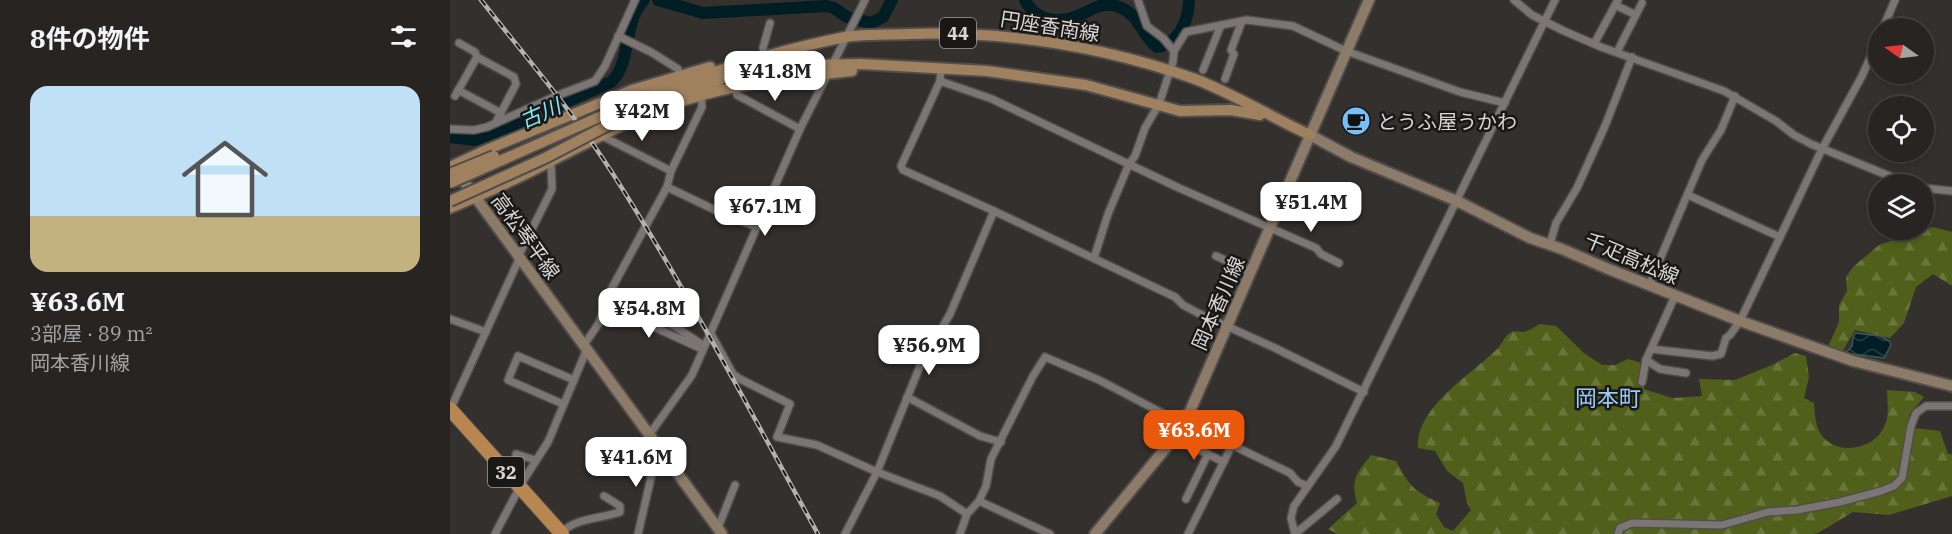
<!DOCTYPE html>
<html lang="ja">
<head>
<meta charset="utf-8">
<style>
	:root { --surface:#272422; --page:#2f2c2a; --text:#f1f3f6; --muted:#a4a4a5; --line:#434140; --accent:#ea580c }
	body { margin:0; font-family:"IBM Plex Serif","Noto Sans JP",serif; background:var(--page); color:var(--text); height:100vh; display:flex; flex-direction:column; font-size:22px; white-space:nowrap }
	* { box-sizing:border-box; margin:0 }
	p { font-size:20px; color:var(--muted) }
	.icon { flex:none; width:33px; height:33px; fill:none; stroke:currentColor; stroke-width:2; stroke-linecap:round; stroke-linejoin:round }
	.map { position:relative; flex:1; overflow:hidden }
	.panel { display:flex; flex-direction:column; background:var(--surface); width:450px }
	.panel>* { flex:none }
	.needle { width:39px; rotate:284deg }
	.controls { position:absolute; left:1418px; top:18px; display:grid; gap:12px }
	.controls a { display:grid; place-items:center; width:66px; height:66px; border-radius:50%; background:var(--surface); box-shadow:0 3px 9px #0003,0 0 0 2px var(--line); font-size:30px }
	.price { position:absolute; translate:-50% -51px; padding:0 14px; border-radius:12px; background:#fff; color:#222; font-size:20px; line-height:39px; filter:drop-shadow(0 2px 3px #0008) }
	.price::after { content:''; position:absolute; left:50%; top:36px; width:18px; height:14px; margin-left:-9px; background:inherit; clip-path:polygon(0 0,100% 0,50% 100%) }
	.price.selected { background:var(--accent); color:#fff }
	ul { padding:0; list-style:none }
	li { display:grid; align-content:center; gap:12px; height:318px; padding:0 30px }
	li span { display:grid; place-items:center; height:186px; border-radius:18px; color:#555 }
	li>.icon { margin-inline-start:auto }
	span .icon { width:108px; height:108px; fill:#fffc; stroke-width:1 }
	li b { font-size:26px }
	h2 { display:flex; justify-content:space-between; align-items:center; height:72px; padding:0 30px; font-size:26px }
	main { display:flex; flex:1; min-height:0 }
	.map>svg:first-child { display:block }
	.forest { fill:url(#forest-firs) }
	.water { fill:url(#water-waves); stroke:#415659; stroke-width:1.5 }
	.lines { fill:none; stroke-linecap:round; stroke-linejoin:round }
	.river { stroke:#001e23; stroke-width:12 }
	.street-casing { stroke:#504d4b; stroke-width:10 }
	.secondary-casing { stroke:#504d4b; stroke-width:14 }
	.primary-casing { stroke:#504d4b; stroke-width:14 }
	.highway-casing { stroke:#504d4b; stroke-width:16 }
	.street { stroke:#7b7673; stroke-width:7 }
	.secondary { stroke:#8d7b69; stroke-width:10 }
	.primary { stroke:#9f805f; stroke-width:10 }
	.highway { stroke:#b78651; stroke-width:14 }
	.rail-casing { stroke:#b4b1af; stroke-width:4.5 }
	.rail { stroke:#1a1817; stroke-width:2; stroke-dasharray:7; stroke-linecap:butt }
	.primary-bridge-casing { stroke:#504d4b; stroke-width:14; stroke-linecap:butt }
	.primary-bridge { stroke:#9f805f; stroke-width:10 }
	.labels { text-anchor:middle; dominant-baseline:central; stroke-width:5; stroke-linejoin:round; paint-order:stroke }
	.shield { fill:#1a1817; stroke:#a09e9d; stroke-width:1.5 }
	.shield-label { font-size:18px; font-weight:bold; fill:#dad7d6 }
	.street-label { font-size:20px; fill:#dad7d6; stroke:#1a1817 }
	.poi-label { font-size:20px; fill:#dad7d6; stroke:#1a1817; text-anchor:start }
	.water-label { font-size:21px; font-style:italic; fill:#7fe8f9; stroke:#1a1817 }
	.quarter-label { font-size:22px; fill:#97ccf5; stroke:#1a1817 }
</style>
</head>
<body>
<main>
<section class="panel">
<h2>8件の物件<svg class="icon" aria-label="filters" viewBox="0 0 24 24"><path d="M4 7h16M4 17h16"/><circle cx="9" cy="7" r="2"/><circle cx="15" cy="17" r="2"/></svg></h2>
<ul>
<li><span style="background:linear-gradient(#bfe0f5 70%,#c2b280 0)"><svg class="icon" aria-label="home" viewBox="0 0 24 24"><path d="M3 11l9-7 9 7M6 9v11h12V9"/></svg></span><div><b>¥63.6M</b><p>3部屋 · 89 m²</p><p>岡本香川線</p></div></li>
</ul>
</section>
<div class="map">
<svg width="1502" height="534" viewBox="0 0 1502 534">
	<defs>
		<pattern id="forest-firs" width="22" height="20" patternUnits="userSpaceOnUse" patternTransform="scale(1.5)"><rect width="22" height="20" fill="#50601b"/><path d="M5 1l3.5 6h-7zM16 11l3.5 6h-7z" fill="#69763b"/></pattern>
		<pattern id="water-waves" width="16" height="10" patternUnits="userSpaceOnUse" patternTransform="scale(1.5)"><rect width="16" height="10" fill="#001e23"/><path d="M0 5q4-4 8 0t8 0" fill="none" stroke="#253e42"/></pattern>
	</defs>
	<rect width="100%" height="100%" fill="#34302d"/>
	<g class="forest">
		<polygon points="1483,227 1502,232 1502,286 1483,274 1466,287 1454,323 1440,338 1405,330 1392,352 1377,349 1389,322 1389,305 1397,291 1396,277 1403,267 1429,245"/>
		<path d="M1090,324L1106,326L1134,353L1152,365H1165L1178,359L1195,364L1194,389L1222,398L1252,396L1249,379L1285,380L1322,365L1345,353L1356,356L1359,377L1354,398L1364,403C1365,415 1365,429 1374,438C1391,456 1425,448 1434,427C1440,416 1437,402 1437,390L1465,392L1474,397L1459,415L1464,428L1490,431L1498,454H1502V496L1439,515L1403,512L1368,533L1363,534H887L878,529L907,503C900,479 907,473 921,455L946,461C959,486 965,492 990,503L986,514L994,527L1003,531L1021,510L1017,503L1013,483L997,471L985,451L968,448C965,407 1024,373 1049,347C1053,342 1055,336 1060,333C1065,330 1068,332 1073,332C1079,331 1085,327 1090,324Z"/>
	</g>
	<polygon class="water" points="1405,333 1430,336 1439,341 1441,345 1434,358 1396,353 1402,346 1403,338"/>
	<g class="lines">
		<g class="river">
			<polyline points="208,0 253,13 376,6 384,8 397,17 421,23 433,17 442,0"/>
			<path d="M575,0C585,20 606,24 627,16C639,12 651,1 666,6C690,13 690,34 707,47C728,45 739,20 739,0"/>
			<path d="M0,137L24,140L36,137L161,82C182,64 172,23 194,0"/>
		</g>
		<g class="street-casing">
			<g id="street">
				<polyline points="1064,0 1082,15 1114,31 1151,47 1274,91 1326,121 1344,135 1361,144 1459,184"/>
				<polyline points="1165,5 1186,15"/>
				<polyline points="1433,28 1445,0"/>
				<polyline points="168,36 201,52 228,69 230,75"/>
				<polyline points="1144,44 1168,0"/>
				<polyline points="724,51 736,32 797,20 843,26 896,51 1010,92 1055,103"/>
				<polyline points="1167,52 1192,3"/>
				<polyline points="27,57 64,77 66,84 46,122"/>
				<polyline points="314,57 313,48 320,23"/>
				<polyline points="491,69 490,81 451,166 453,170 544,211 725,297 733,305 748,313 825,348 914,392"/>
				<polyline points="753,70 771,25"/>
				<polyline points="775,79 784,54 781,50 792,21"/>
				<polyline points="490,81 542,99 567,111 729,188 866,248 871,254 889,263"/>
				<polyline points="285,87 287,95 350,129"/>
				<polyline points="8,90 51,113"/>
				<polyline points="5,96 27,57 25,52 9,43"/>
				<polyline points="83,106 93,128"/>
				<polyline points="0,129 24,130 37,127 106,96 145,81 155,66 185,0"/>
				<polyline points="152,136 221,171"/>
				<polyline points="217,187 265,210 306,227"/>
				<polyline points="1473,188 1502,191"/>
				<polyline points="1238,195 1330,237"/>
				<polyline points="1100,244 1106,223 1127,188 1155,126 1182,57"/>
				<polyline points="67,254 71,251 102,189 101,162"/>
				<polyline points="766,256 801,272"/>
				<polyline points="644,258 658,214 679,164 685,156 695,128 709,104 723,62 724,51 713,38 697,26 688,0"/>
				<polyline points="1199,285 1252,160 1271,130 1285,96"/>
				<polyline points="156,305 252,349"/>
				<polyline points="211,317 254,346"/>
				<polyline points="0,319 36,332"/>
				<polyline points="261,334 283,374 290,379 340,404 327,437 367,445 427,472 490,496 517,514"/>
				<polyline points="134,345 149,323 162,288 217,187 221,171 252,107 251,95"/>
				<polyline points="1201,349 1262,356 1271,354 1276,338 1280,335 1290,321 1372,149 1412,76 1428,40"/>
				<polyline points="1196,360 1210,369 1236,373"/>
				<polyline points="1192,382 1196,360 1225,296"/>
				<polyline points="457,397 530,436 551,442"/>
				<polyline points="113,404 58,380 68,356 124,380"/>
				<polyline points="0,410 70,257"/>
				<polyline points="199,435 242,375 350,129 415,0"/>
				<polyline points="724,438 774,462"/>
				<polyline points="66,454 85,460"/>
				<polyline points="736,499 758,454"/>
				<polyline points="887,499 845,534 841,518 844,506 886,446 1105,0"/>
				<polyline points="529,501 600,534"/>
				<polyline points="268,528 285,485"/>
				<path d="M111,533C127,517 151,519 170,512V506L154,496"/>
				<polyline points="45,534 73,481 98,442 137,349"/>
				<polyline points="188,534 208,447"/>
				<polyline points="395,534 427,472 470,366 500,314 544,211"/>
				<polyline points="510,534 517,514 529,501 536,486 541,459 583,376 595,357 649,380 733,424"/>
				<polyline points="738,534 782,445 840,473 848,482 857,486"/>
				<polyline points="1168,534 1170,528 1182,523 1272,525 1318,512 1347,510 1390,502 1431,491 1444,486 1452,478 1461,426 1466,413 1476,406 1502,406"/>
			</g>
		</g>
		<g class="secondary-casing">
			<g id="secondary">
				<polyline points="860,135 901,157 1007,201 1080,238 1112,249 1156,268 1290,321 1403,361 1502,386"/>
				<polyline points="7,172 272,534"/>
				<polyline points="645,534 724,438 741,409 919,0"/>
			</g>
		</g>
		<g class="primary-casing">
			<g id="primary">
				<polyline points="262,79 330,68 367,65 411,64 537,71 636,85 730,111 781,110 810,115"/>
				<path d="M190,99C256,73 325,51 395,37C415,34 438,35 458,34C556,31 653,46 745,79C784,94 821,117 860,135"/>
				<polyline points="193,107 211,99 270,80"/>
				<polyline points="0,167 36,150 182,90 260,67"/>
				<path d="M0,208C33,194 67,179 99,162C137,143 175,122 215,107C275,84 339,78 402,71"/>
			</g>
		</g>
		<g class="highway-casing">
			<polyline id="highway" points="0,409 112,534"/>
		</g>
		<use href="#street" class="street"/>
		<use href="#secondary" class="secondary"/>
		<use href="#primary" class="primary"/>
		<use href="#highway" class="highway"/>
		<g class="rail-casing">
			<path id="rail" d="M31,0C76,57 124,113 163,174C237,290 301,413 368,534"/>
		</g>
		<use href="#rail" class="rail"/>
		<g class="primary-bridge-casing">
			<g id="primary-bridge">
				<polyline points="0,174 44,156"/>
				<polyline points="0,183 190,99"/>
				<polyline points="0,201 95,158 193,107"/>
			</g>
		</g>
		<use href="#primary-bridge" class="primary-bridge"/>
	</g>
	<defs>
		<g id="cafe-disc" transform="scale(1.5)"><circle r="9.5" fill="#76c0f7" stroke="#1a1817"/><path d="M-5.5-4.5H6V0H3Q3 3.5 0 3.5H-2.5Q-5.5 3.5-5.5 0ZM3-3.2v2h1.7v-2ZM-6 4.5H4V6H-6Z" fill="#111"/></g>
	</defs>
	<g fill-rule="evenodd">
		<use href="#cafe-disc" x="906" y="121"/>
	</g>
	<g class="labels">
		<g class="shield">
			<rect x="490" y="18" width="36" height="30" rx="4.5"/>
			<rect x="38" y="457" width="36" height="30" rx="4.5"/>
		</g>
		<g class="shield-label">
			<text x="508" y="33">44</text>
			<text x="56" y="472">32</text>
		</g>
		<g class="street-label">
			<text transform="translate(600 26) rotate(9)">円座香南線</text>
			<text transform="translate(76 236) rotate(54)">高松琴平線</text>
			<text transform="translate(1182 258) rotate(23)">千疋高松線</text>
			<text transform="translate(768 303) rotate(-66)">岡本香川線</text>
		</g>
		<g class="poi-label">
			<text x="927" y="121">とうふ屋うかわ</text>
		</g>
		<g class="water-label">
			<text transform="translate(90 113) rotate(-24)">古川</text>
		</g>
		<g class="quarter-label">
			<text x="1158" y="397">岡本町</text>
		</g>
	</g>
</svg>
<div class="controls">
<a><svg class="needle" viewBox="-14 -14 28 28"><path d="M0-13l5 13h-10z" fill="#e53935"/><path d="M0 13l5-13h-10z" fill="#a4a4a5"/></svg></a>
<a><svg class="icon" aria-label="locate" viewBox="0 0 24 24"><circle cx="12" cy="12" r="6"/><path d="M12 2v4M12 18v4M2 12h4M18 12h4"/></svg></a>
<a><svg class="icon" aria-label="layers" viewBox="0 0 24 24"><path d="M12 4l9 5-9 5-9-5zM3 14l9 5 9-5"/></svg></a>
</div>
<b class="price" style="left:325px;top:102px">¥41.8M</b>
<b class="price" style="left:192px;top:142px">¥42M</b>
<b class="price" style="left:861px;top:233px">¥51.4M</b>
<b class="price" style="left:315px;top:237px">¥67.1M</b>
<b class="price" style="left:199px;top:339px">¥54.8M</b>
<b class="price" style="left:479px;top:376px">¥56.9M</b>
<b class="price selected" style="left:744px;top:461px">¥63.6M</b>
<b class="price" style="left:186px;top:488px">¥41.6M</b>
</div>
</main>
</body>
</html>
